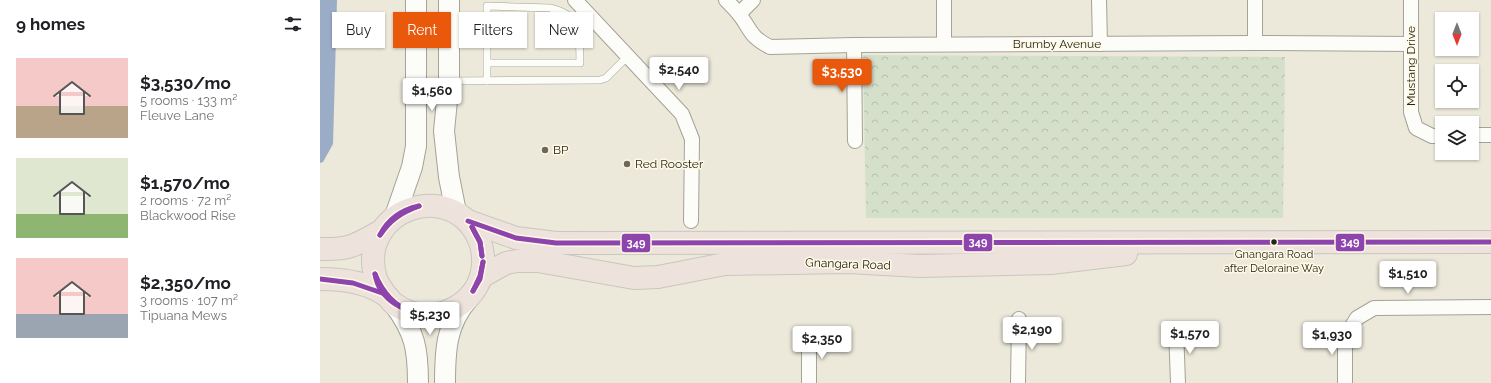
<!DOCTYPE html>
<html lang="en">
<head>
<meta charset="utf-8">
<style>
	:root { --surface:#fff; --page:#f2f2f2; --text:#202124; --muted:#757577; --accent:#ea580c }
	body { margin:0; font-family:Raleway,sans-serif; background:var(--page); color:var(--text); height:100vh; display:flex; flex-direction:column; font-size:15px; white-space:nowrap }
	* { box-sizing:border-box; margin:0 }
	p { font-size:13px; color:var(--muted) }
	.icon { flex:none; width:22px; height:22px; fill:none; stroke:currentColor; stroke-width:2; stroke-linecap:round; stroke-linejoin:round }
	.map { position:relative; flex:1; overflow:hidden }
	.details { display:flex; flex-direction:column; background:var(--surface); width:320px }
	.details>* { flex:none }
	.top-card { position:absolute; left:12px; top:12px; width:380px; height:36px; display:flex; gap:8px }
	.needle { width:26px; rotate:180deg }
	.tools { position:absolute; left:1115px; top:12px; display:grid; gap:8px }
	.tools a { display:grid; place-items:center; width:44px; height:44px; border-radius:0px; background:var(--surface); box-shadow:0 1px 3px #0004; font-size:20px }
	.price { position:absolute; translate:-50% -34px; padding:0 9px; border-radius:4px; background:#fff; color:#222; font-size:13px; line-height:26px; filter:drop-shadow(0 1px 2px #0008) }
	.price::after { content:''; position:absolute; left:50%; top:24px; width:12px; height:9px; margin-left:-6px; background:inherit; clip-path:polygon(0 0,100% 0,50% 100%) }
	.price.active { background:var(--accent); color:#fff }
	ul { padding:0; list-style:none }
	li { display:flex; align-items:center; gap:12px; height:100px; padding:0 16px }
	li span { display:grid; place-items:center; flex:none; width:112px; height:80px; border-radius:0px; color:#555 }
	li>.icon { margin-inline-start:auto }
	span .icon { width:48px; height:48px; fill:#fffc; stroke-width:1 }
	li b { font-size:17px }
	h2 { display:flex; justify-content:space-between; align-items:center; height:48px; padding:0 16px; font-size:17px }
	.pill { padding:0 14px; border-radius:0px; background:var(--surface); box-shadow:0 1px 3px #0004; font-size:14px; line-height:36px }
	.pill.active { background:var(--accent); color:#fff }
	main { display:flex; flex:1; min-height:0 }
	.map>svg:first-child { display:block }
	.park { fill:url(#park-crowns) }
	.water { fill:#9bacc6 }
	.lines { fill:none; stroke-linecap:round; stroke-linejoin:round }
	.lane-casing { stroke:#a5a297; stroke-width:8 }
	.street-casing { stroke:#a5a297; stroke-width:16 }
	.secondary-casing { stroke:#a5a297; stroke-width:22 }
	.primary-casing { stroke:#c8c7bf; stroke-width:24 }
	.lane { stroke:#fcfcf9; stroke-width:7 }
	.street { stroke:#fcfcf9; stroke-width:14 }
	.secondary { stroke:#fcfcf9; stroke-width:20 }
	.primary { stroke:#ede3dc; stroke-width:22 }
	.bus-1-casing { stroke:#fffae5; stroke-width:8 }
	.bus-1 { stroke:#8e44ad; stroke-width:5 }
	.poi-dot { fill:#6b695d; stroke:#fffae5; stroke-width:1.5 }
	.bus-dot { fill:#26241a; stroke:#fffae5; stroke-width:1.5 }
	.labels { text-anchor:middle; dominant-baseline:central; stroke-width:3; stroke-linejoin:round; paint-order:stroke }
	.bus-label { font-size:11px; fill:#26241a; stroke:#fffae5 }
	.street-label { font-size:12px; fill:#26241a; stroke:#fffae5 }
	.poi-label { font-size:12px; fill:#26241a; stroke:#fffae5; text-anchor:start }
	.line-badge { stroke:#fffae5; stroke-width:1.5 }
	.badge-label { font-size:11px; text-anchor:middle; font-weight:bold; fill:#fff }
</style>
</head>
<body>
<main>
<section class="details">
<h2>9 homes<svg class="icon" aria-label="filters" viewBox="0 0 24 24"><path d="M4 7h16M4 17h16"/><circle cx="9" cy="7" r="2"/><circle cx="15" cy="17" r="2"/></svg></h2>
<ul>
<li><span style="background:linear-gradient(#f6c9c9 60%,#b9a48a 0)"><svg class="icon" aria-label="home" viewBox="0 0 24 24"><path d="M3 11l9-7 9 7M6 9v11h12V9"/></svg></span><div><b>$3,530/mo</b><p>5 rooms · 133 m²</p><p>Fleuve Lane</p></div></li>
<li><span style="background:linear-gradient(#dfe7d0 70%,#8fb573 0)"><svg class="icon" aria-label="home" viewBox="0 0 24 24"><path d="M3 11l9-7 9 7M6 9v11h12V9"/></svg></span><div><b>$1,570/mo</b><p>2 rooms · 72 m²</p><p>Blackwood Rise</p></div></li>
<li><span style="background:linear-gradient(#f6c9c9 70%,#9aa5b1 0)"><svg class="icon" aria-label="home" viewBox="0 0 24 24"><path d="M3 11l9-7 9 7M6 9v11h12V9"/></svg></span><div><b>$2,350/mo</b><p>3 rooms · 107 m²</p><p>Tipuana Mews</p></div></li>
</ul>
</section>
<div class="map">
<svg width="1171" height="383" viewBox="0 0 1171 383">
	<defs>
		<pattern id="park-crowns" width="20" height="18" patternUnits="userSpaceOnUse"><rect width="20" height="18" fill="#d4e0ca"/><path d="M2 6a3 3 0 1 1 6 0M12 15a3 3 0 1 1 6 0" fill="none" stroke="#b6c0ad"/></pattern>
	</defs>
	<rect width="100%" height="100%" fill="#ece8da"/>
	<polygon class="park" points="543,55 965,57 963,218 546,218"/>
	<polygon class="water" points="0,0 17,0 13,144 3,162 0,163"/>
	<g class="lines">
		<g class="lane-casing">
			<g id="lane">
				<path d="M167,63H260C259,35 264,16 230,8L167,6V81"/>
				<polyline points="131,81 280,80 286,78 308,56"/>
			</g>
		</g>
		<g class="street-casing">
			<g id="street">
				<polyline points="255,0 362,114 372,139 371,221"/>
				<path d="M406,0C410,4 415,9 419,14C432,31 429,36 450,47L534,45L935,43L1091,44"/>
				<polyline points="779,0 780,44"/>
				<polyline points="935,0 935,43"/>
				<polyline points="1091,0 1091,112 1096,128 1112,136 1122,136"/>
				<polyline points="419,14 433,0"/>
				<polyline points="624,44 624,0"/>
				<polyline points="534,45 535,141"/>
				<polyline points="1152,135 1171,135"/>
				<polyline points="856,329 858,383"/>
				<polyline points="489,336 489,383"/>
				<polyline points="698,383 699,319"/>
				<polyline points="1025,383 1025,349 1028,332 1037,318 1054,308 1171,307"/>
			</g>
		</g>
		<g class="secondary-casing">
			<g id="secondary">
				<polyline points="129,0 129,80 124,131 129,177 136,212"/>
				<polyline points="75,216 92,167 96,146 96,0"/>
				<path d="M74,304C95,333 98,348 98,383"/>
				<path d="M125,383C125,351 126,324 148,299"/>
			</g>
		</g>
		<g class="primary-casing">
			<g id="primary">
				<polyline points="148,221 196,238 236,243 1171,242"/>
				<path d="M0,249C30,250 36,245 61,231"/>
				<polyline points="161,277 186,263 197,261 218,261 314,278 338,277 405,264 528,262 600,266 731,263 806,254"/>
				<path d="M0,279C21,279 46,282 64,294C68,296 70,300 73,303C82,310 95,315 107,315C127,315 147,304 157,286C164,273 165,256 160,242C134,175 35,209 56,279C58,284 62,289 65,294"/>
			</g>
		</g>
		<use href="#lane" class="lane"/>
		<use href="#street" class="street"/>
		<use href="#secondary" class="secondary"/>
		<use href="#primary" class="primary"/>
		<g class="bus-1-casing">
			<g id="bus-1">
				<polyline points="148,221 196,238 236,243 1171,242"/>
				<polyline points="152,227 160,242 162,256"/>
				<polyline points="152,227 160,242 162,256"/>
				<path d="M60,235C68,219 81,210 99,206"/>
				<path d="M60,235C71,219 81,213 99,206"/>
				<path d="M55,274C62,291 74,306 92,312C97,314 105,314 111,315"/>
				<path d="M55,274C59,300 86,314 111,315"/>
				<polyline points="0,279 33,283 65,294"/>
				<polyline points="153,291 160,276 163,262"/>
				<polyline points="153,291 160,279 163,262"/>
			</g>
		</g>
		<use href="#bus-1" class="bus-1"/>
	</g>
	<g class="poi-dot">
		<circle cx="225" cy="150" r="4"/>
		<circle cx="307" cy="164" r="4"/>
	</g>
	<circle class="bus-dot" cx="954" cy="242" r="3.5"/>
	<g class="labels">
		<g class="bus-label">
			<text x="954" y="254">Gnangara Road<tspan x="954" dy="14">after Deloraine Way</tspan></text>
		</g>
		<g class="street-label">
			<text x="737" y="44">Brumby Avenue</text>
			<text transform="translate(1091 66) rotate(-90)">Mustang Drive</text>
			<text transform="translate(528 264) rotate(2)">Gnangara Road</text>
		</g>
		<g class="poi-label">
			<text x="233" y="150">BP</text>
			<text x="315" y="164">Red Rooster</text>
		</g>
	</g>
	<g class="line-badge">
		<rect x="1015" y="233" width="30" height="19" rx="4" fill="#8e44ad"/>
		<rect x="643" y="233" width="30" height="19" rx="4" fill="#8e44ad"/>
		<rect x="301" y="233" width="30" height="20" rx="4" fill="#8e44ad"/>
	</g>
	<g class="badge-label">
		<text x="1030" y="246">349</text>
		<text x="658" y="246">349</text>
		<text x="316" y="247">349</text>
	</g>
</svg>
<div class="tools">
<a><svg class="needle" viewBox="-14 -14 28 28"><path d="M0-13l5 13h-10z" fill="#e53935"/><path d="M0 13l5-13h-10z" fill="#757577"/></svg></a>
<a><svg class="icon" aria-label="locate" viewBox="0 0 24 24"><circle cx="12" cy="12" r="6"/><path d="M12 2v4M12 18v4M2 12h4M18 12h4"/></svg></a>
<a><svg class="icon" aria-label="layers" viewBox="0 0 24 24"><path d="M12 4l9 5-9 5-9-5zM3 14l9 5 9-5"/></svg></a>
</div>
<b class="price" style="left:359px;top:91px">$2,540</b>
<b class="price active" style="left:522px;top:93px">$3,530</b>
<b class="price" style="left:112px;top:112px">$1,560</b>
<b class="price" style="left:1088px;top:295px">$1,510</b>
<b class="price" style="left:110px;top:336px">$5,230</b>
<b class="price" style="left:712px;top:351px">$2,190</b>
<b class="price" style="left:870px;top:355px">$1,570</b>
<b class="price" style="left:1012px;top:356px">$1,930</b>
<b class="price" style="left:502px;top:360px">$2,350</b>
<div class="top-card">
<a class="pill">Buy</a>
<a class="pill active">Rent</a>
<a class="pill">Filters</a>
<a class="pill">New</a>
</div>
</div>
</main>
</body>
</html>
